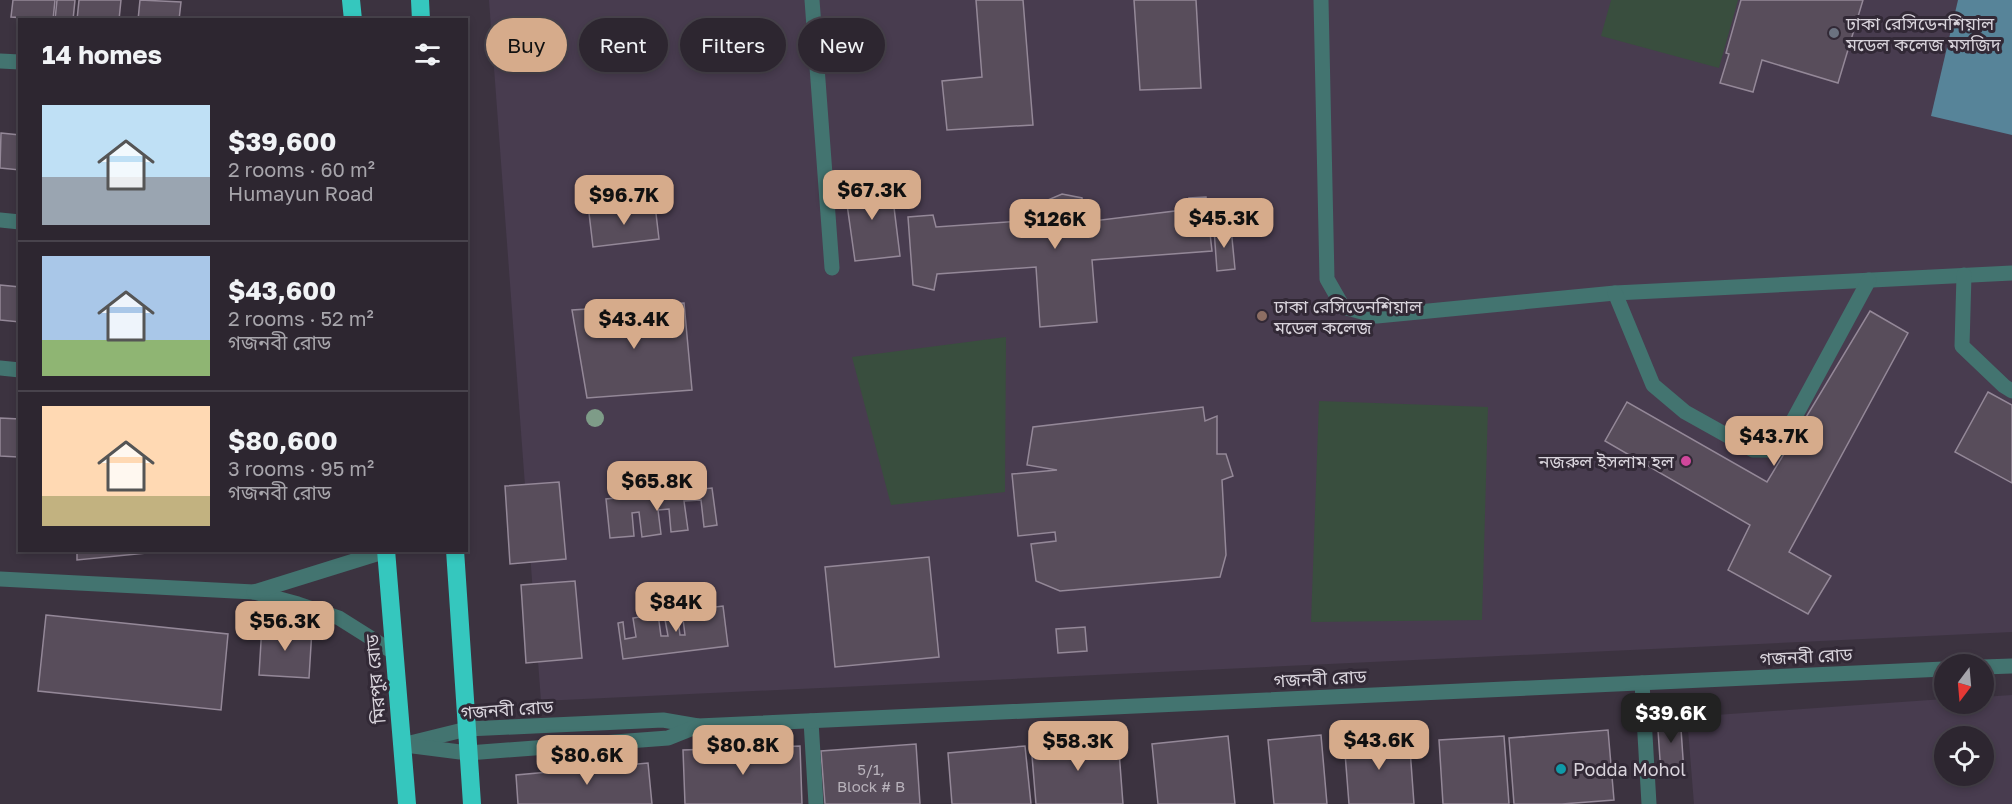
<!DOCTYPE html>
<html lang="en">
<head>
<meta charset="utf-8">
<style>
	:root { --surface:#2d2630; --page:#352e38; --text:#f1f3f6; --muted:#a7a5ab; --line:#48434c; --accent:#d6ab8b }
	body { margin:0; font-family:"Golos Text","Noto Sans Bengali",sans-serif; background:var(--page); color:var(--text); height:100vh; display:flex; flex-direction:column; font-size:22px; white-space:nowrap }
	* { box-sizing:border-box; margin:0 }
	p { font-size:20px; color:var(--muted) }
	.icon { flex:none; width:33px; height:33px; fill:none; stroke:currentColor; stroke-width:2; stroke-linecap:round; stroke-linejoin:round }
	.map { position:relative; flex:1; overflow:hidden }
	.details { position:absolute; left:18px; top:18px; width:450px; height:534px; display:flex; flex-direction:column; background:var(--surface); border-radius:0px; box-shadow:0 3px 9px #0003,0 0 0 2px var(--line) }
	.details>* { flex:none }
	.banner { position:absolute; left:486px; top:18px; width:570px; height:54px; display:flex; gap:12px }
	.needle { width:39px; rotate:196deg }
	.buttons { position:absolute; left:1934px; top:654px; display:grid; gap:12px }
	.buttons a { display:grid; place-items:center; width:60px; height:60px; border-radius:50%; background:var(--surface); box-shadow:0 3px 9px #0003,0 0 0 2px var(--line); font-size:30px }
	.price { position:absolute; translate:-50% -51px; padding:0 14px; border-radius:12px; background:var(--accent); color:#111; font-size:20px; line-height:39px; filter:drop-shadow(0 2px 3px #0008) }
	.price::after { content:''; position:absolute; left:50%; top:36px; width:18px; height:14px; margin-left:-9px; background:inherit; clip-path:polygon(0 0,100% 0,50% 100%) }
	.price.on { background:#222; color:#fff }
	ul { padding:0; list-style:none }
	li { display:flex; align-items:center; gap:18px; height:150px; padding:0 24px }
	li+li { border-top:2px solid var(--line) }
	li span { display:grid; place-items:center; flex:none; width:168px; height:120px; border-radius:0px; color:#555 }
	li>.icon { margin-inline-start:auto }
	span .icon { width:72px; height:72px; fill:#fffc; stroke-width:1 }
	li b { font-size:26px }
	h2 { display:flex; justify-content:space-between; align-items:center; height:72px; padding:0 24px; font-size:26px }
	.tag { padding:0 21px; border-radius:27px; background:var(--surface); box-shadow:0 3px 9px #0003,0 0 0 2px var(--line); font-size:21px; line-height:54px }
	.tag.on { background:var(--accent); color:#111 }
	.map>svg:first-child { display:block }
	.built { fill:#483c4f; fill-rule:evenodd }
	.green { fill:#394e3e }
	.water { fill:#578499 }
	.building { fill:#584d5b; stroke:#948898; stroke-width:1.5 }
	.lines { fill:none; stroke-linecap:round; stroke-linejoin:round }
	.minor { stroke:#437470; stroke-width:15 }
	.highway { stroke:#35c7be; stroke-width:18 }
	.tree { fill:#7e9c88 }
	.worship-dot { fill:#6b7280; stroke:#322936; stroke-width:2 }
	.education-dot { fill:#8d6e63; stroke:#322936; stroke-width:2 }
	.hotel-dot { fill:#d1479c; stroke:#322936; stroke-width:2 }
	.culture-dot { fill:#0f9aa8; stroke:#322936; stroke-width:2 }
	.labels { text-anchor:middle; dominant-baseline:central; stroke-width:6; stroke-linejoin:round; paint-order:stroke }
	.number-label { font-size:15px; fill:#b8b2bb }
	.poi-label { font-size:18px; fill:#d8d3db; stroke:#322936; text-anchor:start }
	.street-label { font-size:18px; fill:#d8d3db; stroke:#322936 }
</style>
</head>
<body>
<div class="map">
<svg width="2012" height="804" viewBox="0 0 2012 804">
	<rect width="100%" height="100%" fill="#3c3340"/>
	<g class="built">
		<polygon points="489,0 2012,0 2012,632 541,701"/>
		<path d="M2012,695V804H1694L1687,717L1944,699V704H1983V697ZM1944,736H1983V776H1944Z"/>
	</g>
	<g class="green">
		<polygon points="1611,0 1738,0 1719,68 1601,36"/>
		<polygon points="1006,337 1005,492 891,505 852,357"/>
		<polygon points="1319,401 1488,407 1482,620 1311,622"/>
	</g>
	<polygon class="water" points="1958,0 2012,0 2012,135 1931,116"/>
	<g class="building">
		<polygon points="13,0 55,0 53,20 11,17"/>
		<polygon points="57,0 75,0 73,20 55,20"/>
		<polygon points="79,0 121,0 119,20 77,20"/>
		<polygon points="140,0 181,2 179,20 138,20"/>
		<polygon points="976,0 1023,0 1033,125 947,130 942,81 982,77"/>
		<polygon points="1134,0 1196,0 1201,88 1140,90"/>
		<polygon points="1741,0 1863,0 1838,83 1762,60 1753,92 1720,83 1729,54 1726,53"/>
		<polygon points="1,133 20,135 20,170 0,168"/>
		<polygon points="844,183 891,183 900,256 855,261"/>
		<polygon points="1062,194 1082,198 1085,222 1191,209 1189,198 1206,197 1212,251 1092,260 1097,322 1040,327 1036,267 937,274 934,290 913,285 908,217 933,215 936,227 1036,220 1036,205"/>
		<polygon points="655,205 659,239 593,247 589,213"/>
		<polygon points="1231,228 1235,269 1217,271 1214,229"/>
		<polygon points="0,285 20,287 20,322 0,320"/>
		<polygon points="684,303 692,390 587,398 572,310"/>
		<polygon points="1870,311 1908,333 1789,552 1831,576 1808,614 1728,570 1750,525 1605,441 1627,402 1767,482"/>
		<polygon points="1988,392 2012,405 2012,483 1955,452"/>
		<polygon points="1203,407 1205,421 1217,416 1217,454 1226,454 1233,476 1222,480 1226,555 1220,577 1060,591 1036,581 1031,544 1056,541 1055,532 1018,536 1012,474 1057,470 1027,465 1033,427"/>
		<polygon points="0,418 20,419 18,457 0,456"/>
		<polygon points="559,482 566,559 510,564 505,486"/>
		<polygon points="712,488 717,525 704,527 701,500 684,501 688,530 671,532 669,509 658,510 661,534 642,537 639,512 632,513 634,536 610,538 606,499"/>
		<polygon points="77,550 177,550 77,560"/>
		<polygon points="929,557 939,657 835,667 825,567"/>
		<polygon points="575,581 582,658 526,663 521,585"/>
		<polygon points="723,606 728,646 623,659 618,623 623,622 625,639 636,637 633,618 658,614 661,636 668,636 664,614 677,612 680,635 685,635 682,611"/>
		<polygon points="46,615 228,634 221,710 38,691"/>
		<polygon points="262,625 312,629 309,678 259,675"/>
		<polygon points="1085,627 1087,651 1058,653 1056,629"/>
		<polygon points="1680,714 1684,773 1661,774 1657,716"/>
		<polygon points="1608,730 1614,800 1562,804 1514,804 1509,738"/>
		<polygon points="1321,735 1327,804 1274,804 1268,740"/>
		<polygon points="1409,735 1414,804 1349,804 1344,740"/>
		<polygon points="1228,736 1235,804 1158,804 1152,744"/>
		<polygon points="1504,736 1509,804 1443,804 1439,740"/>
		<polygon points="1118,738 1123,804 1036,804 1031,744"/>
		<polygon points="916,744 920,804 825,804 821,751"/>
		<polygon points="800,746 802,804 685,804 683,750"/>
		<polygon points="1025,746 1031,804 952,804 948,753"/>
		<polygon points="648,763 652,804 518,804 516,775"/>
	</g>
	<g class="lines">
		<g class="minor">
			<polyline points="812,0 832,268"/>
			<polyline points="1321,0 1327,279 1343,307 1377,316 1615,293 2012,273"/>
			<polyline points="0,61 20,62"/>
			<polyline points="0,220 20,222"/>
			<polyline points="1964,275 1962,346 2004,386 2012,391"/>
			<polyline points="1615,293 1653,385 1685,412 1753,450 1777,450 1869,280"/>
			<polyline points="0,368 20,370"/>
			<polyline points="0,579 254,592 298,604 339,618 393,652"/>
			<polyline points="254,592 386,551"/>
			<polyline points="1983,667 2012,666"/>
			<polyline points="1642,683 1649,804"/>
			<polyline points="811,721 816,804"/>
			<polyline points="402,745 467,729 663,720 698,726 1944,669"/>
			<polyline points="413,746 468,753 668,738 698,726"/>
		</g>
		<g class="highway">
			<polyline points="351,0 353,20"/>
			<polyline points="420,0 421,20"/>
			<polyline points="386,550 407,804"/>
			<polyline points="455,550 472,804"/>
		</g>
	</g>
	<circle class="tree" cx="595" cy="418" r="9"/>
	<circle class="worship-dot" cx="1834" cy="33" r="6"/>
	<circle class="education-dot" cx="1262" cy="316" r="6"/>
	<circle class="hotel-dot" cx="1686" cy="461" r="6"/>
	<circle class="culture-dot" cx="1561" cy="769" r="6"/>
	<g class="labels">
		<g class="number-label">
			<text x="871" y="769">5/1,<tspan x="871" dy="17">Block # B</tspan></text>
		</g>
		<g class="poi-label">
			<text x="1846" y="23">ঢাকা রেসিডেনশিয়াল<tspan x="1846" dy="21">মডেল কলেজ মসজিদ</tspan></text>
			<text x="1274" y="306">ঢাকা রেসিডেনশিয়াল<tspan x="1274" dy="21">মডেল কলেজ</tspan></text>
			<text x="1674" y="461" text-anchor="end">নজরুল ইসলাম হল</text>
			<text x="1573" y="769">Podda Mohol</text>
		</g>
		<g class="street-label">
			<text transform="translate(1806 656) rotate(-3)">গজনবী রোড</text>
			<text transform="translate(1320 678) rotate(-3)">গজনবী রোড</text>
			<text transform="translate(375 679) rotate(-95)">মিরপুর রোড</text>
			<text transform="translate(507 709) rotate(-4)">গজনবী রোড</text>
		</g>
	</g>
</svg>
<div class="buttons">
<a><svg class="needle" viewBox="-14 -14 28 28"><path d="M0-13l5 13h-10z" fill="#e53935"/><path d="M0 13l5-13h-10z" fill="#a7a5ab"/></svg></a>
<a><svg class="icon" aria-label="locate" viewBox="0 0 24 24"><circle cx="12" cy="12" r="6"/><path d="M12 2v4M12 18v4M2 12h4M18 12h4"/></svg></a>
</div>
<b class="price" style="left:872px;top:221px">$67.3K</b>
<b class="price" style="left:624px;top:226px">$96.7K</b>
<b class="price" style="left:1224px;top:249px">$45.3K</b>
<b class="price" style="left:1055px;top:250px">$126K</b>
<b class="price" style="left:634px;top:350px">$43.4K</b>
<b class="price" style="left:1774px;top:467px">$43.7K</b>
<b class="price" style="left:657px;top:512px">$65.8K</b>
<b class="price" style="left:676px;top:633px">$84K</b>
<b class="price" style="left:285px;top:652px">$56.3K</b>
<b class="price on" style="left:1671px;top:744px">$39.6K</b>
<b class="price" style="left:1379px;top:771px">$43.6K</b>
<b class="price" style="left:1078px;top:772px">$58.3K</b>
<b class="price" style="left:743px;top:776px">$80.8K</b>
<b class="price" style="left:587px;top:786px">$80.6K</b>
<div class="banner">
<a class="tag on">Buy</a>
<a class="tag">Rent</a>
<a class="tag">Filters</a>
<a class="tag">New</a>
</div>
<section class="details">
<h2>14 homes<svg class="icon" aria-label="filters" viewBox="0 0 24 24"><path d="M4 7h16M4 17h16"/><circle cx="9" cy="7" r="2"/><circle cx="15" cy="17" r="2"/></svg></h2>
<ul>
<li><span style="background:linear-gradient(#bfe0f5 60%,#9aa5b1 0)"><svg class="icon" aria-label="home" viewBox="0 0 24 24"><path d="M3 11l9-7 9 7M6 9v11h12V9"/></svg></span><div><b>$39,600</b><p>2 rooms · 60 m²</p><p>Humayun Road</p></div></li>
<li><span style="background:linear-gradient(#a9c7e8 70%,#8fb573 0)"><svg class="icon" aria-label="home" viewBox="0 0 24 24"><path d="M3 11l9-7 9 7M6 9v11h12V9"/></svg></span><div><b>$43,600</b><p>2 rooms · 52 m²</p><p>গজনবী রোড</p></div></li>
<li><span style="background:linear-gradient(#ffd9b3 75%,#c2b280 0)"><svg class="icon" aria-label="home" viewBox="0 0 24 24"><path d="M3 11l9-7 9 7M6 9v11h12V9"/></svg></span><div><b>$80,600</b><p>3 rooms · 95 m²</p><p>গজনবী রোড</p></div></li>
</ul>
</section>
</div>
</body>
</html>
